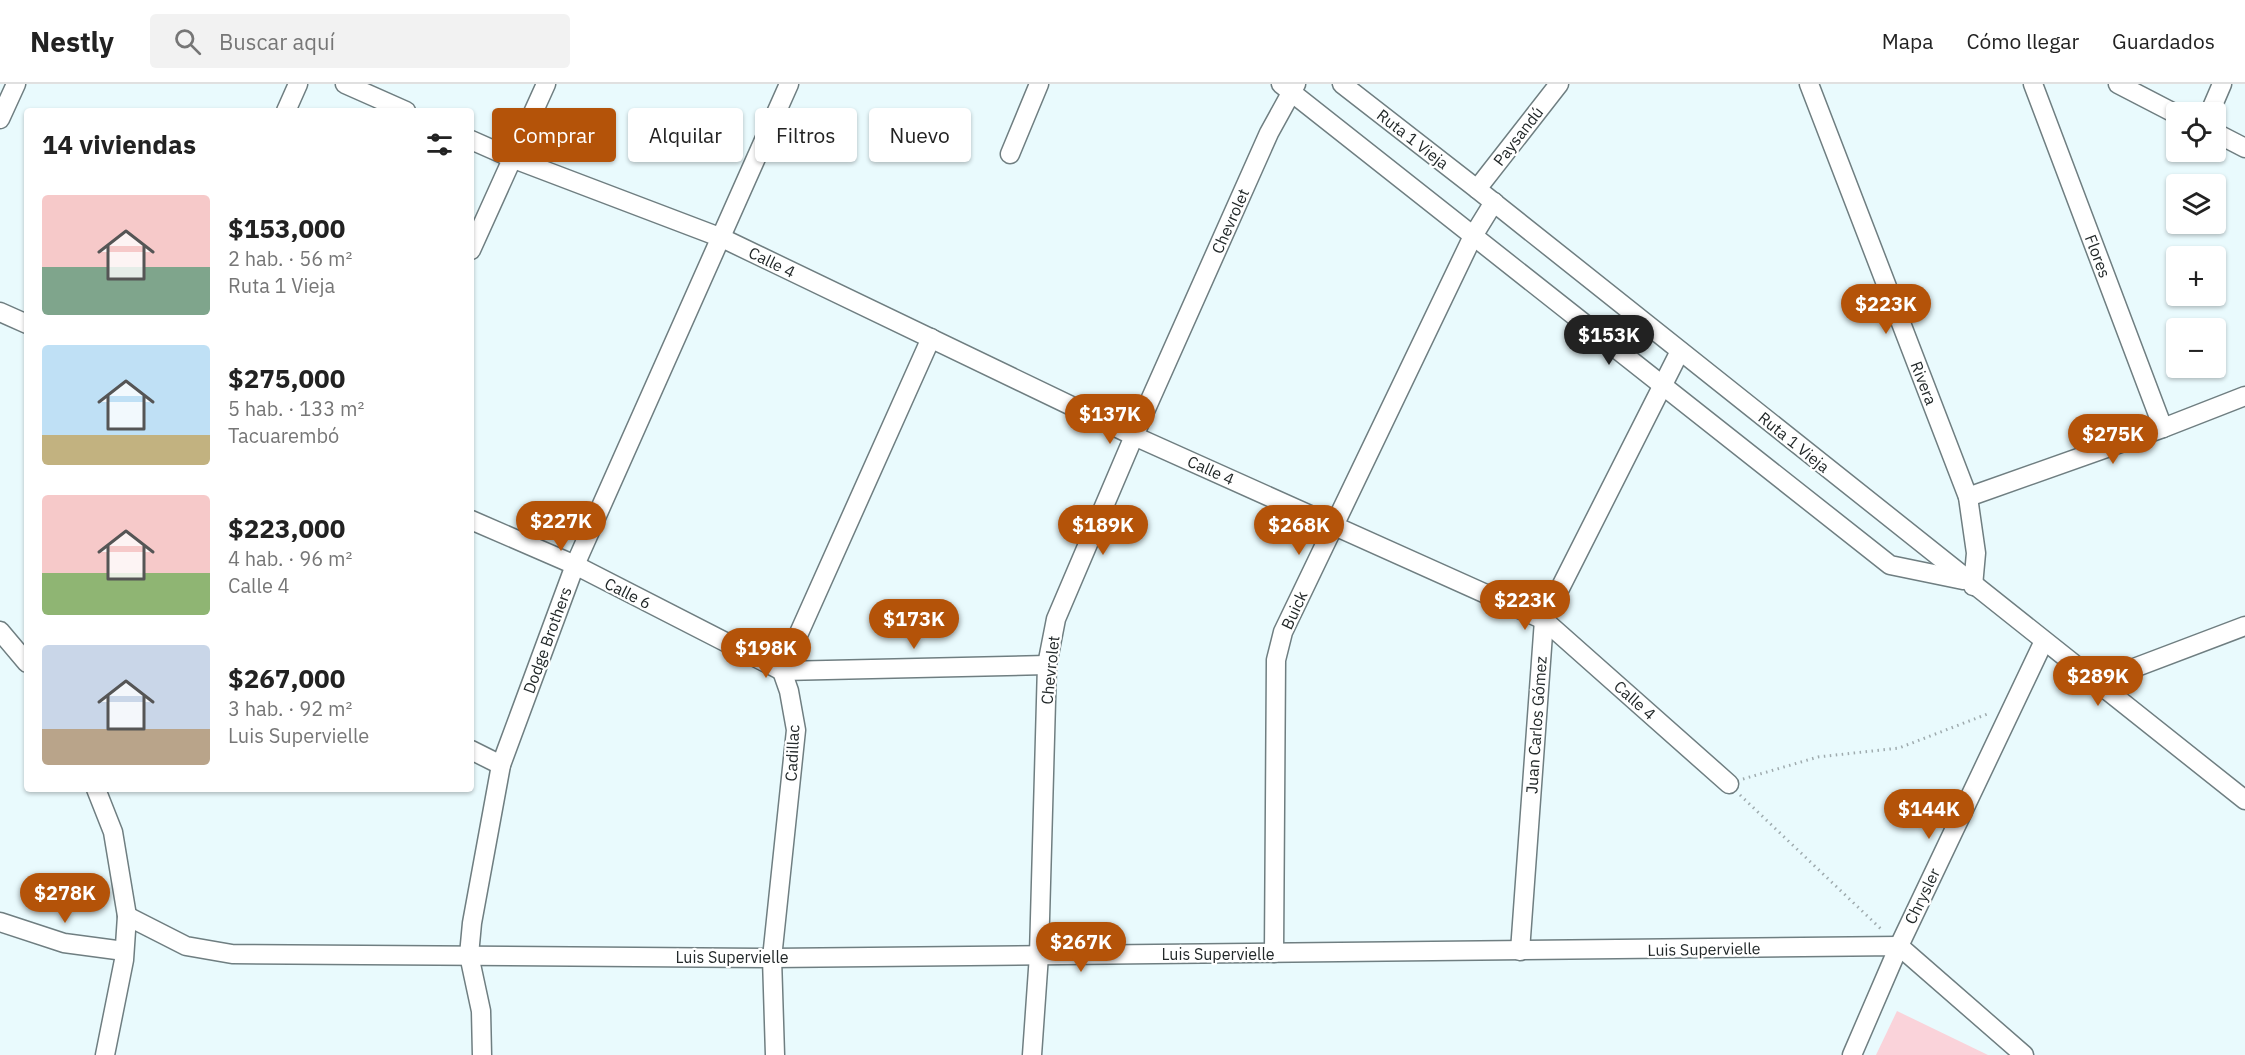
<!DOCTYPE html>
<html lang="es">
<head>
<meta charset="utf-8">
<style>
	:root { --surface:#fff; --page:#f2f2f2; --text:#222; --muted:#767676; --line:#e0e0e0; --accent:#b45309 }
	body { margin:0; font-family:"IBM Plex Sans",sans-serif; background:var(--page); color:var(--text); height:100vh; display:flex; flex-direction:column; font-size:22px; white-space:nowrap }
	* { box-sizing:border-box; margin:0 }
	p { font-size:20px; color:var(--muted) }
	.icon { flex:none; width:33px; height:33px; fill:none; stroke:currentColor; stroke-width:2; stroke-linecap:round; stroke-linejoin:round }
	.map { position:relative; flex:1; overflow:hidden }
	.drawer { position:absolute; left:24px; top:24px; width:450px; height:684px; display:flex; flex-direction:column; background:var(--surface); border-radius:6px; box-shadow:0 2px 4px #0004 }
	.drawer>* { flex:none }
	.banner { position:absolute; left:492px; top:24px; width:570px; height:54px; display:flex; gap:12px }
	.tools { position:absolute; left:2166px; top:18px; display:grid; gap:12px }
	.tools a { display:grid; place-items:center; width:60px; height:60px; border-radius:6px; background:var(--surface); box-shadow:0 2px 4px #0004; font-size:30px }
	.price { position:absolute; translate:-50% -51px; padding:0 14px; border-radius:21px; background:var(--accent); color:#fff; font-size:20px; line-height:39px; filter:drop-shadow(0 2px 3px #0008) }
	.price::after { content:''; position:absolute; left:50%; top:36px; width:18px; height:14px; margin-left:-9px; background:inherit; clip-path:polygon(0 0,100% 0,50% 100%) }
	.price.on { background:#222; color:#fff }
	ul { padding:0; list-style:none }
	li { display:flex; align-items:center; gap:18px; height:150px; padding:0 18px }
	li span { display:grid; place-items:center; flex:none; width:168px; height:120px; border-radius:6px; color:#555 }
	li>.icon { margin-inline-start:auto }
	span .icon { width:72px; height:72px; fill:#fffc; stroke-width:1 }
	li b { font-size:26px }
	h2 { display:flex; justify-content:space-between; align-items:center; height:72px; padding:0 18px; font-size:26px }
	.tag { padding:0 21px; border-radius:6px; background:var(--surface); box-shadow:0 2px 4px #0004; font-size:21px; line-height:54px }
	.tag.on { background:var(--accent); color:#fff }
	header { display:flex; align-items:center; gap:36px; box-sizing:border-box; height:84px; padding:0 30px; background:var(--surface); border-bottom:2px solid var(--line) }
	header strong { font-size:28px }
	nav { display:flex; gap:33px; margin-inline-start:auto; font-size:21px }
	.search { width:420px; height:54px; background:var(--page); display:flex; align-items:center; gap:15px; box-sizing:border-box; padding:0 21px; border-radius:6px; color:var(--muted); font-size:22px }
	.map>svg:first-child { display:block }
	.green { fill:#fad3da }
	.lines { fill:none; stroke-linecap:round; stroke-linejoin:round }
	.minor-casing { stroke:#6f7e81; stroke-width:21 }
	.path { stroke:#9fabae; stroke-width:3; stroke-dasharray:1.5 4.5; stroke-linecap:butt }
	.minor { stroke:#fff; stroke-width:18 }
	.labels { text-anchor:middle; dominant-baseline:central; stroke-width:4.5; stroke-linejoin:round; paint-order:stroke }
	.street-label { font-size:16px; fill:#222829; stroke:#fff }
</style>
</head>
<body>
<header>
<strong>Nestly</strong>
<div class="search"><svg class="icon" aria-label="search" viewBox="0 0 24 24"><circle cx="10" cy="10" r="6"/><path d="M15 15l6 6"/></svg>Buscar aquí</div>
<nav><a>Mapa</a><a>Cómo llegar</a><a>Guardados</a></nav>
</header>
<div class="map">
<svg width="2245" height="971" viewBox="0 0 2245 971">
	<rect width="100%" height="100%" fill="#e9fafd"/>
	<polygon class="green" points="1897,927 1988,971 1876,971"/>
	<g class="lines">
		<g class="minor-casing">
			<g id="minor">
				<polyline points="345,0 406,27"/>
				<polyline points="1281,0 1890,481 1963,496"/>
				<polyline points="1342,0 1477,105 2245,716"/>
				<polyline points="1809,0 1968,413 1976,469 1973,502"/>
				<polyline points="2033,0 2163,344"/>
				<polyline points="2118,0 2176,30"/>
				<polyline points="286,27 298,0"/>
				<polyline points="2210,28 2222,0"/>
				<polyline points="0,35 16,0"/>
				<polyline points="2216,49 2245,64"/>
				<polyline points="471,56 514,75 722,154 1134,352 1544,536 1729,700"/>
				<polyline points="1010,70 1039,0"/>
				<polyline points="1477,105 1559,0"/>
				<polyline points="471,166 546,0"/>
				<polyline points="0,228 27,240"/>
				<polyline points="1968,413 2163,344 2245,312"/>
				<polyline points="471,436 575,481 782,587 1047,581"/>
				<polyline points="0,547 27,579"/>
				<polyline points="2097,598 2245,542"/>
				<polyline points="471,666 501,681"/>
				<polyline points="96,705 113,748 127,832 124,876 105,971"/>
				<polyline points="127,832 186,862 232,870 772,874 1899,862 2024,971"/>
				<polyline points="0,838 64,859 124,867"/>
				<polyline points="1520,867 1544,536 1680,267"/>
				<polyline points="1274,869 1276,576 1283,548 1473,152 1494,118"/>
				<polyline points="482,971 481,927 469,871 472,839 501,681 575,481 789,0"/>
				<polyline points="775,971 772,874 796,646 789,607 782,587 931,254"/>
				<polyline points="1032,971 1039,871 1047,581 1056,535 1134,352 1269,49 1296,0"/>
				<polyline points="1852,971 1899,862 2044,557"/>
			</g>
		</g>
		<g class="path">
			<polyline points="1743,695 1818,673 1899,664 1990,629"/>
			<polyline points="1740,711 1881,845"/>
		</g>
		<use href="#minor" class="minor"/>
	</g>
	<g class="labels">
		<g class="street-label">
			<text transform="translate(1518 52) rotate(-52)">Paysandú</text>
			<text transform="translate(1413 55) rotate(38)">Ruta 1 Vieja</text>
			<text transform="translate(1230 137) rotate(-66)">Chevrolet</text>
			<text transform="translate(2098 172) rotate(69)">Flores</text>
			<text transform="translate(772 178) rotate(26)">Calle 4</text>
			<text transform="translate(1924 299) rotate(69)">Rivera</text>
			<text transform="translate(1794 358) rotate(39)">Ruta 1 Vieja</text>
			<text transform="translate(1211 386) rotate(24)">Calle 4</text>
			<text transform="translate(628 509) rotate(27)">Calle 6</text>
			<text transform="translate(1294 526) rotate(-65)">Buick</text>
			<text transform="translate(547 556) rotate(-70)">Dodge Brothers</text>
			<text transform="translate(1050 586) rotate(-84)">Chevrolet</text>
			<text transform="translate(1635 616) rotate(42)">Calle 4</text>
			<text transform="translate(1536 641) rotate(-86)">Juan Carlos Gómez</text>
			<text transform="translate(792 669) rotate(-87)">Cadillac</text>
			<text transform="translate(1922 812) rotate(-64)">Chrysler</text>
			<text transform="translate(1704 865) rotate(-1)">Luis Supervielle</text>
			<text x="1218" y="870">Luis Supervielle</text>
			<text x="732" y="873">Luis Supervielle</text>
		</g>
	</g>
</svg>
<div class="tools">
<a><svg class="icon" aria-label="locate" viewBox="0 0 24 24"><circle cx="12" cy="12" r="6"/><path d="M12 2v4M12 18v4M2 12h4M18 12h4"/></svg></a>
<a><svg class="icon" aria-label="layers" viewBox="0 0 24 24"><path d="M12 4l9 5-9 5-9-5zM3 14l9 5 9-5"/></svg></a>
<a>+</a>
<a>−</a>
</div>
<b class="price" style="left:1886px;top:251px">$223K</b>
<b class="price on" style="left:1609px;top:282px">$153K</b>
<b class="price" style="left:1110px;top:361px">$137K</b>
<b class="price" style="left:2113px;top:381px">$275K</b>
<b class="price" style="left:561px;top:468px">$227K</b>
<b class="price" style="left:1103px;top:472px">$189K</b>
<b class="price" style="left:1299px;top:472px">$268K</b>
<b class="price" style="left:1525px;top:547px">$223K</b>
<b class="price" style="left:914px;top:566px">$173K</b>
<b class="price" style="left:766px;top:595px">$198K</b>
<b class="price" style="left:2098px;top:623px">$289K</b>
<b class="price" style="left:1929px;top:756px">$144K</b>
<b class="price" style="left:65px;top:840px">$278K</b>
<b class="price" style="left:1081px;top:889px">$267K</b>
<div class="banner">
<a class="tag on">Comprar</a>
<a class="tag">Alquilar</a>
<a class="tag">Filtros</a>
<a class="tag">Nuevo</a>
</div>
<section class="drawer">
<h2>14 viviendas<svg class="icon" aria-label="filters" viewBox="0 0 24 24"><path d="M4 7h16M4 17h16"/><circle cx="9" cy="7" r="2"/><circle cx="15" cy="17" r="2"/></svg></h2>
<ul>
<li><span style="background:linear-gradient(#f6c9c9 60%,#7fa58c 0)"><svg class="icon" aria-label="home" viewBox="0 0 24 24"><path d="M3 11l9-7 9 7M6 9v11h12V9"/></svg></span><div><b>$153,000</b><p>2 hab. · 56 m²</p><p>Ruta 1 Vieja</p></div></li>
<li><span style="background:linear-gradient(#bfe0f5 75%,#c2b280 0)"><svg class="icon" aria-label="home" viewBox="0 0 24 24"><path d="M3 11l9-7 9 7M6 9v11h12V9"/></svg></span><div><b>$275,000</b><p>5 hab. · 133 m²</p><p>Tacuarembó</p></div></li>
<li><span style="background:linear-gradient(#f6c9c9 65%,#8fb573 0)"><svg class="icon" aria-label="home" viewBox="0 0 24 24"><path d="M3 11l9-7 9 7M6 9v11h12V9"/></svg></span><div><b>$223,000</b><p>4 hab. · 96 m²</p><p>Calle 4</p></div></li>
<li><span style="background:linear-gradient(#c9d6e8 70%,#b9a48a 0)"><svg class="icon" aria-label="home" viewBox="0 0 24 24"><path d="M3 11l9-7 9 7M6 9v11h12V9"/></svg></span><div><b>$267,000</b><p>3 hab. · 92 m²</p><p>Luis Supervielle</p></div></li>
</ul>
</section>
</div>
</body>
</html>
